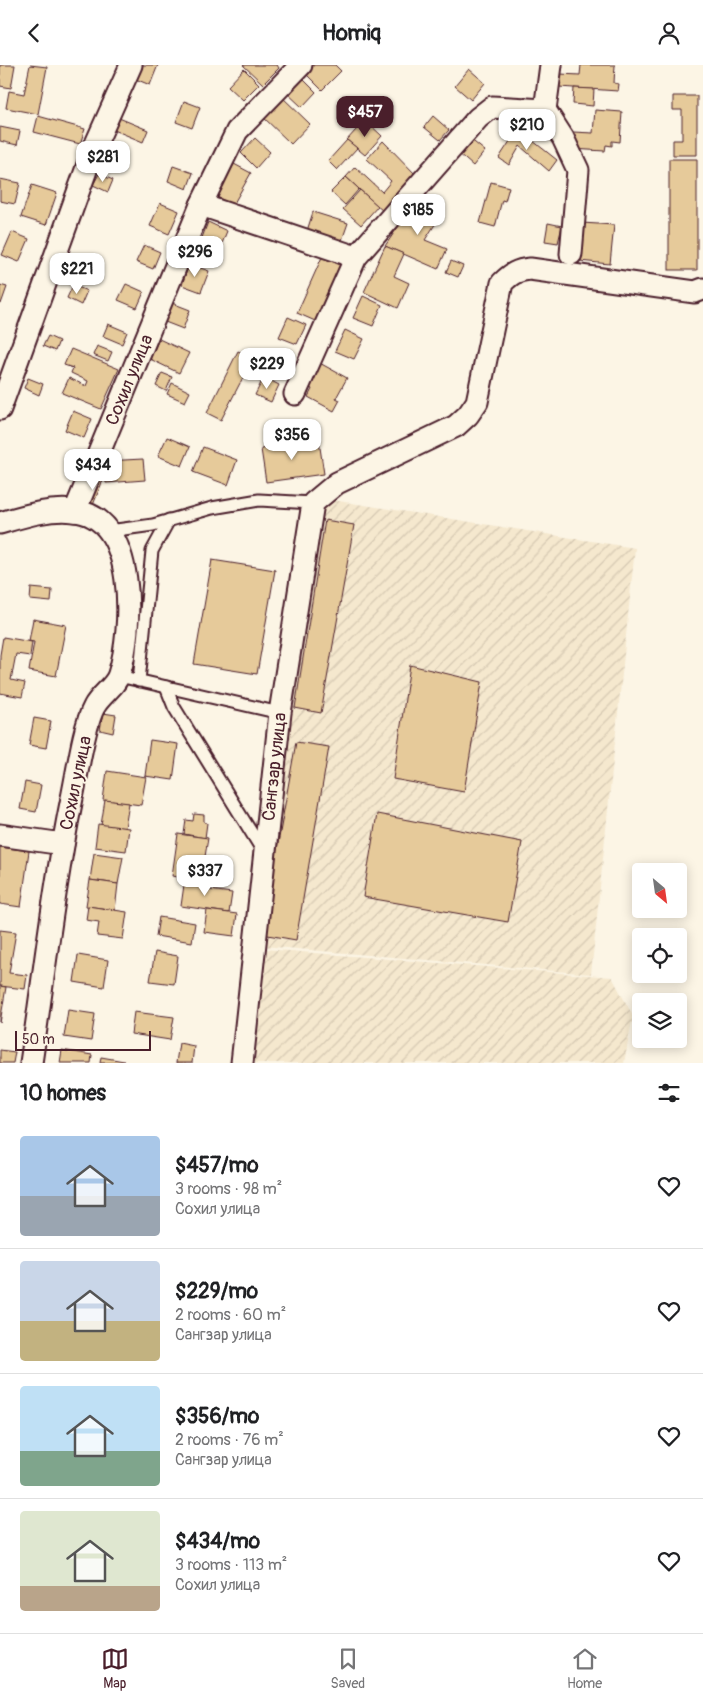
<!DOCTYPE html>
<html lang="en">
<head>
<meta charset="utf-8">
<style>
	:root { --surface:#fff; --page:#f2f2f2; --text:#202124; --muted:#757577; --line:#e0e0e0; --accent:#4a1f2b }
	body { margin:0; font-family:Pangolin,sans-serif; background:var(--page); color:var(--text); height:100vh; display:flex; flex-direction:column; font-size:19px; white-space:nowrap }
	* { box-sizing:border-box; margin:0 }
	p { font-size:16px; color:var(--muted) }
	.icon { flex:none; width:28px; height:28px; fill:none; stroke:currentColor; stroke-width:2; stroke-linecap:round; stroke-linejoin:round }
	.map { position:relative; height:998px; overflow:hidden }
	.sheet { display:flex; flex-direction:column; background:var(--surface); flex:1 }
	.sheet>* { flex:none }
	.needle { width:32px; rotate:151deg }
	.controls { position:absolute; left:632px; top:798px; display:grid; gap:10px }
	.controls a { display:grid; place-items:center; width:55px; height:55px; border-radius:5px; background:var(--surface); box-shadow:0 2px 12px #0003; font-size:25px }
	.scale { position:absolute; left:15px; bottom:12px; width:136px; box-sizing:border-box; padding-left:5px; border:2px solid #4a1f2b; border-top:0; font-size:14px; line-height:18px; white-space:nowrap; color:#4a1f2b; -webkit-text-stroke:4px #fcf5e5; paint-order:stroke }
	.price { position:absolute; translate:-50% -42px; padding:0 11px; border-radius:10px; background:#fff; color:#222; font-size:16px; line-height:32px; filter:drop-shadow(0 1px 2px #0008) }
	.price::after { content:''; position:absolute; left:50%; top:30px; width:15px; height:11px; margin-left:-8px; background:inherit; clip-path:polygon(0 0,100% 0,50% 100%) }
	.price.active { background:var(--accent); color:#fff }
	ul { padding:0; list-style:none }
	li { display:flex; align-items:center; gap:15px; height:125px; padding:0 20px }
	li+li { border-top:1px solid var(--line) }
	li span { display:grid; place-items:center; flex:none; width:140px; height:100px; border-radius:5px; color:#555 }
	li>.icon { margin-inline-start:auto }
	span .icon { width:60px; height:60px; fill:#fffc; stroke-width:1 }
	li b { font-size:21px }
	h2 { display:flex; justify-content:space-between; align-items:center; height:60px; padding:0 20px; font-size:21px }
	header { display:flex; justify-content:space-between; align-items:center; height:65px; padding:0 20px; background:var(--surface); font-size:22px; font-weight:800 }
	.tab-bar { display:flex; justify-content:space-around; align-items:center; height:70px; border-top:1px solid var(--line); background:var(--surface); font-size:14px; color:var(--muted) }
	.tab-bar a { display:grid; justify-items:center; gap:2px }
	.tab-bar .active { color:var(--accent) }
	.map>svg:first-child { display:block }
	.industrial { fill:url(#industrial-furrows) }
	.building { fill:#e6ca9a; stroke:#4a1f2b }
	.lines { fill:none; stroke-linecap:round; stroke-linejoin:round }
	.lane-casing { stroke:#4a1f2b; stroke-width:15 }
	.street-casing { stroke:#4a1f2b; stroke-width:25 }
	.lane { stroke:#fcf5e5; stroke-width:11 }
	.street { stroke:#fcf5e5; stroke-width:21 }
	.labels { text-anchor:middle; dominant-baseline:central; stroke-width:4; stroke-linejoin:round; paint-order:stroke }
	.street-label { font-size:18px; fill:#4a1f2b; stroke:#fcf5e5 }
</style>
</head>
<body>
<header><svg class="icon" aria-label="back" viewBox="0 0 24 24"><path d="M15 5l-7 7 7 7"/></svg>Homiq<svg class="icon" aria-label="person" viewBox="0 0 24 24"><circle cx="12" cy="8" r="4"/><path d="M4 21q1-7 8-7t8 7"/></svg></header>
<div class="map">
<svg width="703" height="998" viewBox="0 0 703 998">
	<defs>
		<pattern id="industrial-furrows" width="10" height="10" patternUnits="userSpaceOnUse" patternTransform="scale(1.25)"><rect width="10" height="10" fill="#f5e8ce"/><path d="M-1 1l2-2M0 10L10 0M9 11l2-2" fill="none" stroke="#d4c7b1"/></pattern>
	</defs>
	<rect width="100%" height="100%" fill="#fcf5e5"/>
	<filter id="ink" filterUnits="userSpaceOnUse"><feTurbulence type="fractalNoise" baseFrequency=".02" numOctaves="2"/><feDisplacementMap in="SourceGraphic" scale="10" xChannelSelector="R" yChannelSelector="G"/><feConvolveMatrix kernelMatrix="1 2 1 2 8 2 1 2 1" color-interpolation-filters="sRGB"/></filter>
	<g filter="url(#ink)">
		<g class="industrial">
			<polygon points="326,434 635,483 591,909 251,880"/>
			<polygon points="252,883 612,912 633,951 624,998 242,998"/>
		</g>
		<g class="building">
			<polygon points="0,0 15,0 11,23 0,21"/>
			<polygon points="30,0 47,2 38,49 6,43 9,26 24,29"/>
			<polygon points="139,0 158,0 150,20 133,13"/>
			<polygon points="243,0 277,0 279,3 263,19"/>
			<polygon points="311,0 335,0 341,6 322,25 304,7"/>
			<polygon points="581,0 615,0 614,18 619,19 618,26 559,22 560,9 580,10"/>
			<polygon points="244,4 259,19 243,35 228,21"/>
			<polygon points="469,4 485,18 471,35 455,21"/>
			<polygon points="300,11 316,27 302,42 285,26"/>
			<polygon points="574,23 594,24 593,41 573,39"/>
			<polygon points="280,30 310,59 291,79 261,50"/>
			<polygon points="673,31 697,31 697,90 673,90 673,75 682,75 682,45 673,45"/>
			<polygon points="184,36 200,42 192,63 176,57"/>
			<polygon points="595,45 622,47 620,77 612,76 612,81 606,80 605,86 572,84 573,67 593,68"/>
			<polygon points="38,51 85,64 80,79 34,67"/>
			<polygon points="433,51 449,65 440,75 424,62"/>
			<polygon points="119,53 148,65 143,77 114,65"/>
			<polygon points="365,55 382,71 365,90 347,75"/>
			<polygon points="0,62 20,66 17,80 0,76"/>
			<polygon points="518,64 557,95 549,106 520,81 509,100 499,93"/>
			<polygon points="255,73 270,87 256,103 241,88"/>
			<polygon points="469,73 485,86 473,101 457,87"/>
			<polygon points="347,75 357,83 337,105 328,96"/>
			<polygon points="383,76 418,112 385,148 346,112 355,102 382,127 391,116 367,94"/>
			<rect x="669" y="94" width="28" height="111"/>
			<polygon points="234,99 251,108 233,140 217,132"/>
			<polygon points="173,101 193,108 187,124 168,116"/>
			<polygon points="99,109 113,115 108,127 93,120"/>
			<polygon points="346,112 359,124 345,140 331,127"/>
			<polygon points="0,114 20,118 15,139 0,136"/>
			<polygon points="491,117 509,122 505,136 502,135 495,162 480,158"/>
			<polygon points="32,120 57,128 46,160 21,152"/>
			<polygon points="360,125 378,141 361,160 343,144"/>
			<polygon points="417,134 441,150 425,175 447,184 438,204 385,181"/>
			<polygon points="160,138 179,146 169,169 150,161"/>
			<polygon points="313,147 348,158 340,181 306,169"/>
			<polygon points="208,157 227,166 219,186 200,178"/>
			<polygon points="548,158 562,161 558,178 545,176"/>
			<polygon points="582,158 614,160 610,199 579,196"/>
			<polygon points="12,167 29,174 19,197 2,190"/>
			<polygon points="144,180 160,187 153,204 136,197"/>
			<polygon points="385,181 404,189 394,211 409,218 398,243 364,227"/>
			<polygon points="322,192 347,203 322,259 297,248"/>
			<polygon points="451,196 463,201 458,212 446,207"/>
			<polygon points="189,199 209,206 201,227 182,220"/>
			<polygon points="126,219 144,227 137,243 118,235"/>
			<polygon points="0,220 7,222 1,239 0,239"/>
			<polygon points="73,220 87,226 81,240 67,233"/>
			<polygon points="363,231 382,240 373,261 353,253"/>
			<polygon points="172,238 190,245 183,264 165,257"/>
			<polygon points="288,252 306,260 297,279 279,272"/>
			<polygon points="108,259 127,267 122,279 103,271"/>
			<polygon points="345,265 364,274 354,294 335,286"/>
			<polygon points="48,271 59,276 55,286 43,281"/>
			<polygon points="159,274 189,288 179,308 150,294"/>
			<polygon points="97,281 112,287 108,296 93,290"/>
			<polygon points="71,284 119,304 101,344 62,328 69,313 86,321 88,316 71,308 73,303 64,300"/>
			<polygon points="238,286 253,293 221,355 207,348"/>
			<polygon points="269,288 300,303 293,316 263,301"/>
			<polygon points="316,296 347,313 336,333 340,335 334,346 308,332 312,324 304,319"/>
			<polygon points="162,308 172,312 166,326 156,321"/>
			<polygon points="264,312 279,320 271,337 255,330"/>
			<polygon points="28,313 43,319 39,330 24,323"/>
			<polygon points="172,318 190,327 185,337 167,329"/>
			<polygon points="73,346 92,354 84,373 65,365"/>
			<polygon points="167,372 190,382 182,401 158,391"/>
			<polygon points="319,376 324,409 266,417 261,384"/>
			<polygon points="203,382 237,395 228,420 193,407"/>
			<polygon points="143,394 145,415 106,418 105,396"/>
			<polygon points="94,411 103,415 93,440 83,436"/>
			<polygon points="325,455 354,460 321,648 295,643"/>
			<polygon points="212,495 275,505 257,609 194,599"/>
			<polygon points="31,523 52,525 51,537 30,535"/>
			<polygon points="33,554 66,560 56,611 29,606 34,577 29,576"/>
			<polygon points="3,572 32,577 30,591 16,589 11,615 25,618 22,632 0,628 0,590"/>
			<polygon points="410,600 482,617 464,727 393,714"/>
			<polygon points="103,648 116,650 113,668 100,665"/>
			<polygon points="34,653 51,656 46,683 29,680"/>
			<polygon points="150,675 178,679 173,715 145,711"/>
			<polygon points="296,677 329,682 296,875 262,869"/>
			<polygon points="107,706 146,712 141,740 103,735"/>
			<polygon points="25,717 41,720 36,747 20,744"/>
			<polygon points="105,735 129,738 125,763 101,760"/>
			<polygon points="194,749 204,750 204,757 207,758 205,773 184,769 186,755 193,756"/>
			<polygon points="377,749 522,777 508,857 363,832"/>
			<polygon points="98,759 129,763 126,786 95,782"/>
			<polygon points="178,769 208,773 203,804 212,806 210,817 172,811"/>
			<polygon points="0,782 29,786 21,842 0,839"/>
			<polygon points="94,788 123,792 118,819 90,815"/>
			<polygon points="185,813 203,816 202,824 232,828 229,848 181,841"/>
			<polygon points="90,815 118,819 115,845 86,841"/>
			<polygon points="88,841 127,847 123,874 97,871 99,857 86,855"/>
			<polygon points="207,845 237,849 234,871 204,867"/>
			<polygon points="159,852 195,858 192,877 156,871"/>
			<polygon points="0,865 16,867 9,908 27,910 25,924 0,921"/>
			<polygon points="155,887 178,891 174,919 150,916"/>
			<polygon points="78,890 108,895 104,922 74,917"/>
			<polygon points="0,921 6,922 0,958"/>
			<polygon points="68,945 95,949 91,976 64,972"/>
			<polygon points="134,947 174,952 170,975 131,969"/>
			<polygon points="179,978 194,981 192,998 176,998"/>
			<polygon points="0,985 15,987 13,998 0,998"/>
			<polygon points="62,985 92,990 91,998 60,998"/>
			<polygon points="101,992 124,996 124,998 100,998"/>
		</g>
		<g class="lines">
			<g class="lane-casing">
				<g id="lane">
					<polyline points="109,466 153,460 212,443 259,435 313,438"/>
					<polyline points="119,611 280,648"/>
					<polyline points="139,616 152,486 169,455"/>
					<polyline points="166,622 174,642 264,788"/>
				</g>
			</g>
			<g class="street-casing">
				<g id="street">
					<polyline points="551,0 545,45 563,73 578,105 571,189"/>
					<polyline points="201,140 356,192"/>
					<polyline points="295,329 356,192 478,53 492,42 545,45"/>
					<polyline points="0,344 94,83 131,0"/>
					<path id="s1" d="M75,446L201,140L237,66L301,0"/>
					<path d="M0,458C24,451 49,443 74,446C138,451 133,566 119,609C116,621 100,630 94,642C84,660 77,710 72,733C54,821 44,910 31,998"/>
					<polyline points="0,770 63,779"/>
					<path id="s2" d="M242,998L280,648L313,438L337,418L456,361L468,350L477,337L502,218C511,209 517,205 530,204L695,227L703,224"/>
				</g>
			</g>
			<use href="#lane" class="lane"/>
			<use href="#street" class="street"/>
		</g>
	</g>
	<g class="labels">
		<g class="street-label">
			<text stroke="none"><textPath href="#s1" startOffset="142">Сохил улица</textPath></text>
			<text stroke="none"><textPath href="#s2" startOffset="298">Сангзар улица</textPath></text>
			<text transform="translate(76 718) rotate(-78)">Сохил улица</text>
		</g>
	</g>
</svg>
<div class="controls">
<a><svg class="needle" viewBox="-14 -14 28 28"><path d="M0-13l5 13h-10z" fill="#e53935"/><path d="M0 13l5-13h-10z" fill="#757577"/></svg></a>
<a><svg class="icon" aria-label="locate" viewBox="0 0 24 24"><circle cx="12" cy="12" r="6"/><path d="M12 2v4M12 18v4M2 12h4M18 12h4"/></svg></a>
<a><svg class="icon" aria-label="layers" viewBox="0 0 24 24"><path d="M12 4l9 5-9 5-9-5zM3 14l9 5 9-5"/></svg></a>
</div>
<div class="scale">50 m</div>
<b class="price active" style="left:365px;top:73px">$457</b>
<b class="price" style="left:527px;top:86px">$210</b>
<b class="price" style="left:103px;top:118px">$281</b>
<b class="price" style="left:418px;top:171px">$185</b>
<b class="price" style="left:195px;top:213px">$296</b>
<b class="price" style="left:77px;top:230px">$221</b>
<b class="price" style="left:267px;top:325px">$229</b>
<b class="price" style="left:292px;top:396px">$356</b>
<b class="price" style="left:93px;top:426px">$434</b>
<b class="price" style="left:205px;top:832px">$337</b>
</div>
<section class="sheet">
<h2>10 homes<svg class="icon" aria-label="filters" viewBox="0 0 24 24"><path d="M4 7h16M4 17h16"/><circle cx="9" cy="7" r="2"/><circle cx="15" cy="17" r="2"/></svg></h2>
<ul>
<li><span style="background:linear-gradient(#a9c7e8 60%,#9aa5b1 0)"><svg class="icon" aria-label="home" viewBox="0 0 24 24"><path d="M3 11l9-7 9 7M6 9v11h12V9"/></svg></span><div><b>$457/mo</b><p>3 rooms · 98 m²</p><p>Сохил улица</p></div><svg class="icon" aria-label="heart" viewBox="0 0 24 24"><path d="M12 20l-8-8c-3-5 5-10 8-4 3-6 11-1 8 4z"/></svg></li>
<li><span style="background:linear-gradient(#c9d6e8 60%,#c2b280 0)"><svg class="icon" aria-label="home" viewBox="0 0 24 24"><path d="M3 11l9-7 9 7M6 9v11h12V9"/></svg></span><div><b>$229/mo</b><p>2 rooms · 60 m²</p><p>Сангзар улица</p></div><svg class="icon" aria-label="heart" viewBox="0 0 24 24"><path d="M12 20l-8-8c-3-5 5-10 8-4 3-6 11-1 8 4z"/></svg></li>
<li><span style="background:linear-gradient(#bfe0f5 65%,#7fa58c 0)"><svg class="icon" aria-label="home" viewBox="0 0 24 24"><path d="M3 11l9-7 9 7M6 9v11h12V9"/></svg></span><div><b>$356/mo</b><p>2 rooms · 76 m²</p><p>Сангзар улица</p></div><svg class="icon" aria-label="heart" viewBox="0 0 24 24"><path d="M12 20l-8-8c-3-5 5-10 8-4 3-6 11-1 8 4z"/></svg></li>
<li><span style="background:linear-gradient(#dfe7d0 75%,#b9a48a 0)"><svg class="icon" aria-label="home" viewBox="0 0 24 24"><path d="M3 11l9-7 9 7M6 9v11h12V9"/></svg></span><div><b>$434/mo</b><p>3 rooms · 113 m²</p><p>Сохил улица</p></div><svg class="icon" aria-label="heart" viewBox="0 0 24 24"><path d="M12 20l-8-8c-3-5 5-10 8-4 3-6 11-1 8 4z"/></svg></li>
</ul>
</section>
<nav class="tab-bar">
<a class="active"><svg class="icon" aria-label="map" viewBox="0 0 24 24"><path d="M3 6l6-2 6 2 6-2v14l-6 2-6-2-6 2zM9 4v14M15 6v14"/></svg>Map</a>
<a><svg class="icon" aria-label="saved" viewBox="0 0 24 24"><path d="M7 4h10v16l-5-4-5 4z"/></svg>Saved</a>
<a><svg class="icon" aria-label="home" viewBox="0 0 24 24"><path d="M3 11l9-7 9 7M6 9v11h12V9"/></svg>Home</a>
</nav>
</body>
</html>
